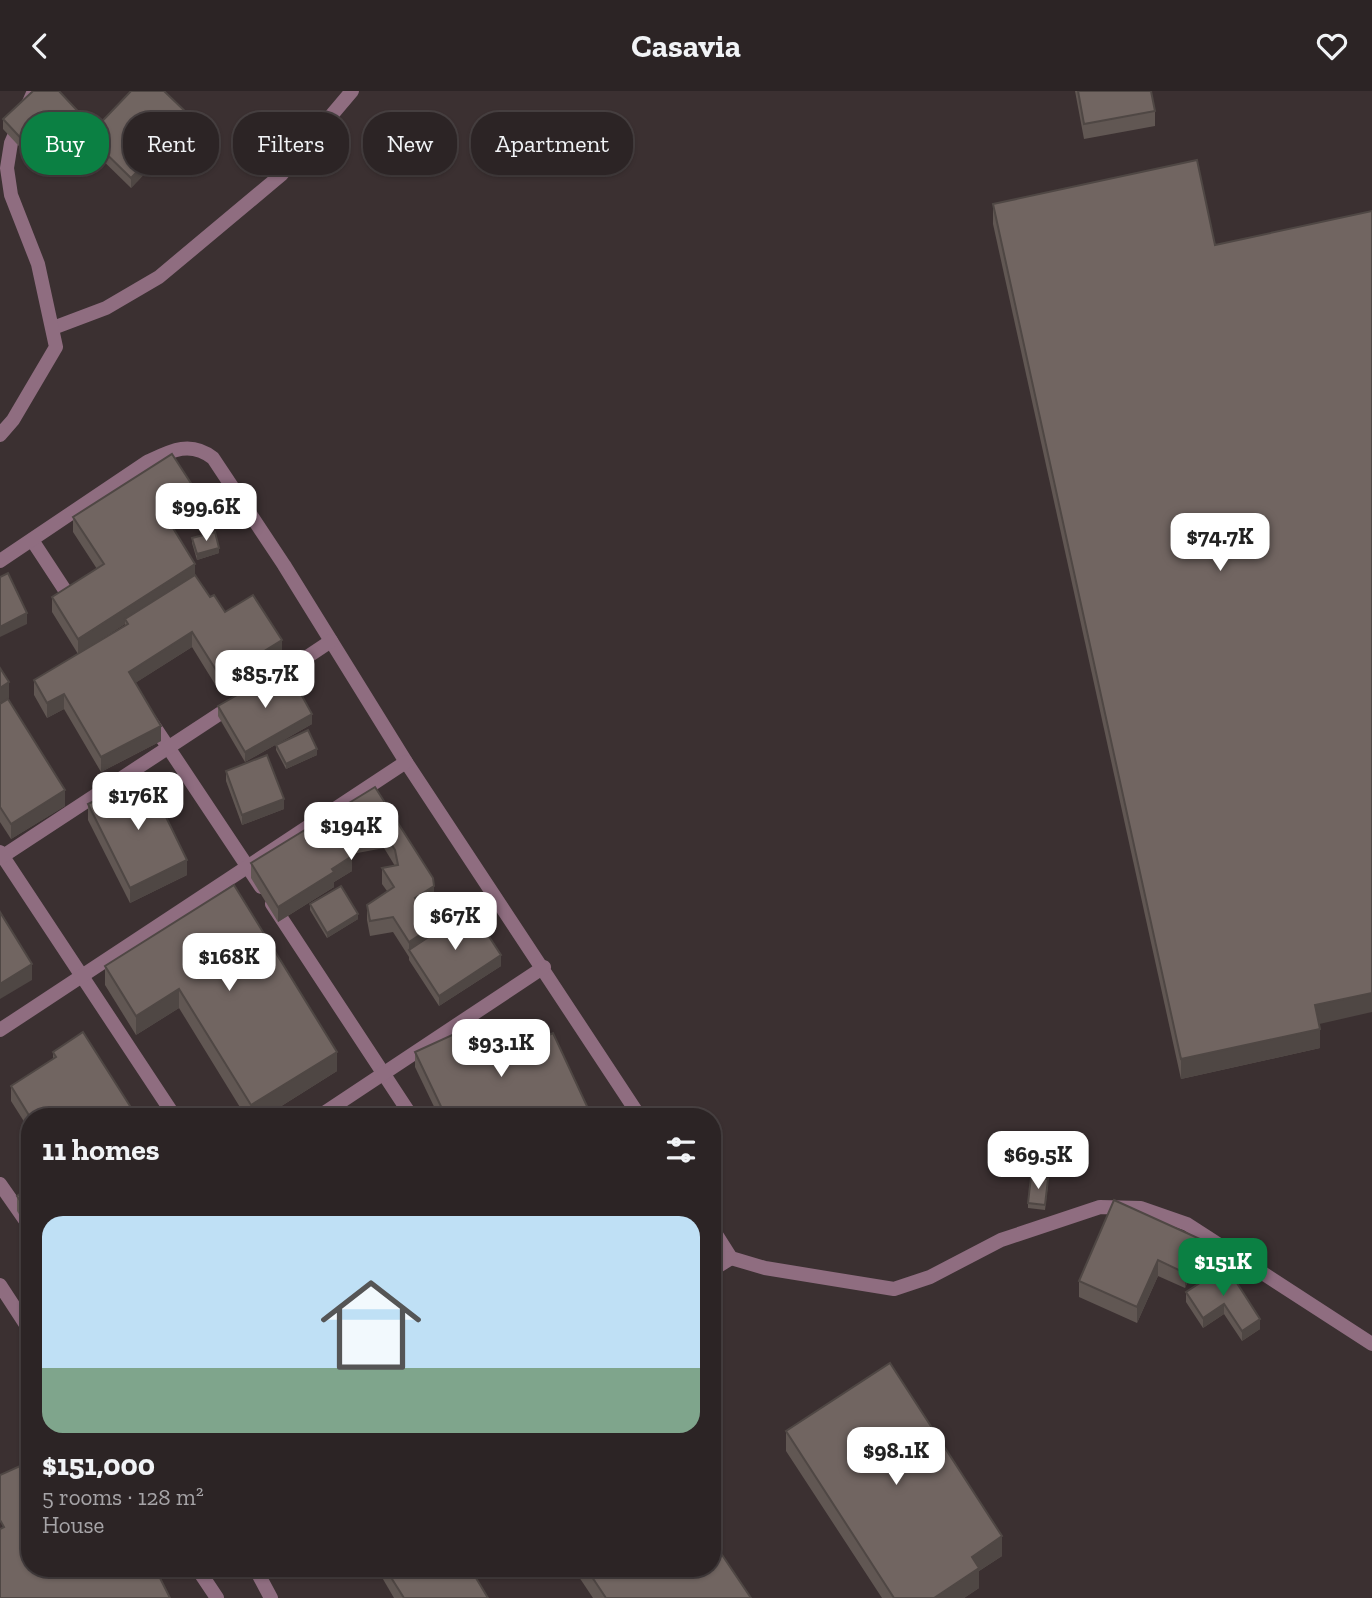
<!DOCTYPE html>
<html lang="en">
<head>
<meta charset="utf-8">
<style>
	:root { --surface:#2c2425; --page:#383032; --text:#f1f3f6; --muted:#a6a4a7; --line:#484142; --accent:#0b8043 }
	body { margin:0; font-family:"Zilla Slab",serif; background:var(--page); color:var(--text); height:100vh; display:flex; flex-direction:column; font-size:26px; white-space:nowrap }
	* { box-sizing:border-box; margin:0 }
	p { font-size:23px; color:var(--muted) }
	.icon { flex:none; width:38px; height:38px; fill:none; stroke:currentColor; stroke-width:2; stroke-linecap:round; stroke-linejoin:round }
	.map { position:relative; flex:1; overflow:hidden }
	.details { position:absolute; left:21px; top:1017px; width:700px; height:469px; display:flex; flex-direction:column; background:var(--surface); border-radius:28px; box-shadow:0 2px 5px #0004,0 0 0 2px var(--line) }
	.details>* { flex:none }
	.guide { position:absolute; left:21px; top:21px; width:700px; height:63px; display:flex; gap:14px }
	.price { position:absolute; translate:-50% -60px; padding:0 16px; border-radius:14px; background:#fff; color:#222; font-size:23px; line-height:46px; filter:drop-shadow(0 2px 4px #0008) }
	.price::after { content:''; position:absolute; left:50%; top:42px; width:21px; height:16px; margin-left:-10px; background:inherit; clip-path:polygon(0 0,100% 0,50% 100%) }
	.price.on { background:var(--accent); color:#fff }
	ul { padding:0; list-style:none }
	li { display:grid; align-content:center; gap:14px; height:371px; padding:0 21px }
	li span { display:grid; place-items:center; height:217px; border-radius:21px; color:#555 }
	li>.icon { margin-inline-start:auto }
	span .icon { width:126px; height:126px; fill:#fffc; stroke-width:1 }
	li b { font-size:30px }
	h2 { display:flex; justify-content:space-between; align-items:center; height:84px; padding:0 21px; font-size:30px }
	.tag { padding:0 24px; border-radius:28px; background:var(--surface); box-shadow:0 2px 5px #0004,0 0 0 2px var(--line); font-size:24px; line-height:63px }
	.tag.on { background:var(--accent); color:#fff }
	header { display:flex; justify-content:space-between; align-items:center; height:91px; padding:0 21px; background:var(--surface); font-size:32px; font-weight:800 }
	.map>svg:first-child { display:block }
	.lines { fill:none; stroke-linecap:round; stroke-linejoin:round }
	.minor { stroke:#8f6d80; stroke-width:14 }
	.wall { fill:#615753; fill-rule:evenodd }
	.shaded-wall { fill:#4f4744 }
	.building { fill:#716561; stroke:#4f4744; stroke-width:2 }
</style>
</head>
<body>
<header><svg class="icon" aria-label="back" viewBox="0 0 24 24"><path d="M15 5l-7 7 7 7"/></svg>Casavia<svg class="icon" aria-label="heart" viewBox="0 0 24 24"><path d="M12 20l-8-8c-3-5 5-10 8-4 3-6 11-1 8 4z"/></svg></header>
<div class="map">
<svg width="1372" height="1507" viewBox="0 0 1372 1507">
	<rect width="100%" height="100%" fill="#3b3031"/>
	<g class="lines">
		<g class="minor">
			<polyline points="53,237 106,217 159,186 281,84 352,0"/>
			<polyline points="0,344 13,329 56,256 38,173 11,104 7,77 11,52 34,0"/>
			<polyline points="32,449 74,513"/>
			<path d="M0,470L147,371C170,360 190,349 213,367L284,474L406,671L640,1026"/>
			<polyline points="274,588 331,550"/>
			<polyline points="150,629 261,796"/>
			<polyline points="0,761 175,1026"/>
			<polyline points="0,767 233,614"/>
			<polyline points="272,813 412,1026"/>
			<polyline points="0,939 406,671"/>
			<polyline points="318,1026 544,876"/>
			<polyline points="0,1093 30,1136"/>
			<polyline points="712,1137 731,1167 765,1177 894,1198 930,1186 1001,1149 1100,1116 1141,1117 1187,1133 1372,1253"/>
			<polyline points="712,1179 731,1167"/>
			<polyline points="0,1194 30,1240"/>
			<polyline points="197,1477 217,1507"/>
			<polyline points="255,1477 271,1507"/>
		</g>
	</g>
	<g class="wall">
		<polygon points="1075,0 1151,0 1155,20 1155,35 1084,48"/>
		<polygon points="3,28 87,41 43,81 3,38"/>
		<polygon points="190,35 131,97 88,55 88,45"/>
		<polygon points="993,113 1215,154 1319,933 1320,957 1181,988 993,133"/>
		<path d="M198,418L171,435L195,484L210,506L225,521L282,565L221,603L192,556L135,592L161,650L101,681L64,618L47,627L34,604V589L78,563L52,521V506L97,478L73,441V426ZM125,533V535L83,560Z"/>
		<polygon points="192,447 219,462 197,469 192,452"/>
		<polygon points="0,613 65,715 11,748 0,731"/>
		<polygon points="218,615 312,633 245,671 218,625"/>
		<polygon points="276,654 317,664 286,678 276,659"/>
		<polygon points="226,680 284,718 242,734 226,690"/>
		<polygon points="375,696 434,810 422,818 433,843 501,875 439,915 409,869 409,866 393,841 370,845 367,829 367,814 387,800 382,793 382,777 395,775 384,757 352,763 352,780 334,791 334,796 278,831 251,787 251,772"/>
		<polygon points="88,713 187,784 130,812 88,729"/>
		<polygon points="234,794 337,980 264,1026 246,1026 179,917 136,944 105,894 105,875"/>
		<polygon points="310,813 358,828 327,847 310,819"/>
		<polygon points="53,961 137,1026 30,1026 30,1040 11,1010 11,995 53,969"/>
		<polygon points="415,961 492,971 592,1026 439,1026 415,976"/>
		<polygon points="30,1053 30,1078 25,1071 25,1056"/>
		<polygon points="1048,1093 1045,1119 1028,1117 1028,1112"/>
		<polygon points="30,1096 30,1141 17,1120 17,1105"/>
		<polygon points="1200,1148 1200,1163 1185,1197 1158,1185 1137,1232 1079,1206 1079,1190"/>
		<polygon points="1226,1175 1260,1238 1242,1250 1224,1223 1203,1237 1186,1211 1186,1201"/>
		<polygon points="786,1340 1002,1465 979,1480 979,1497 964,1507 882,1507 786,1360"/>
		<polygon points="380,1477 470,1477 488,1507 394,1507 380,1483"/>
		<polygon points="573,1477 712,1477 751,1507 593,1507"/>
	</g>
	<g class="shaded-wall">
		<polygon points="190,25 190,35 131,97 131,87"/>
		<polygon points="87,30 87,41 43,81 43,71"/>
		<polygon points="198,403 198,418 165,439 165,424"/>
		<polygon points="219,457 219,462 197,469 197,463"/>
		<polygon points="195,473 195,488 125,528 125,533 78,563 78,548"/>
		<polygon points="27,522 27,533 0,546 0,536"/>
		<polygon points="192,541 192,556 129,596 129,581"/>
		<polygon points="282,549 282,565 221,603 221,587"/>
		<polygon points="9,591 9,607 0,612 0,597"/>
		<polygon points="64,603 64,618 47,627 47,612"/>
		<polygon points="312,623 312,633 245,671 245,661"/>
		<polygon points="161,635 161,650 101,681 101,666"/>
		<polygon points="317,658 317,664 286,678 286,673"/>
		<polygon points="65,699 65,715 11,748 11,733"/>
		<polygon points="284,708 284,718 242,734 242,724"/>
		<polygon points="352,765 352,780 334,791 334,796 278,831 278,816 332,778"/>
		<polygon points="187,769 187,784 130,812 130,797"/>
		<polygon points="434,795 434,810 415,822 415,807"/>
		<polygon points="358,823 358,828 327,847 327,842"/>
		<polygon points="433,835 433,851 409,859 409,866 409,851"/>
		<polygon points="501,864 501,875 439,915 439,905"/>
		<polygon points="32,873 32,889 0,908 0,893"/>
		<polygon points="179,898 179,917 136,944 136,925"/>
		<polygon points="1372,902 1372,921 1315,934 1315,914"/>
		<polygon points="1320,938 1320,957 1181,988 1181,968"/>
		<polygon points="337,961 337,980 264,1026 251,1026 251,1014"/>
		<polygon points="1200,1148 1200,1163 1185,1197 1185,1182"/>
		<polygon points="1158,1169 1158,1185 1137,1232 1137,1216"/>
		<polygon points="1224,1213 1224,1223 1203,1237 1203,1227"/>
		<polygon points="1260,1228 1260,1238 1242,1250 1242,1240"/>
		<polygon points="1002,1445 1002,1465 979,1480 979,1497 964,1507 934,1507 972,1466"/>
	</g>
	<g class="building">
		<polygon points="33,0 59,0 87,30 43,71 3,28"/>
		<polygon points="131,0 164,0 190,25 131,87 88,45"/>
		<polygon points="1078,0 1151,0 1155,20 1084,33"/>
		<polygon points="1197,69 1215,154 1372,120 1372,902 1315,914 1320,938 1181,968 993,113"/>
		<polygon points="172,363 198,403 165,424 195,473 78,548 52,506 104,473 73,426"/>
		<polygon points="215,441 219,457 197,463 192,447"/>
		<polygon points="8,482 27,522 0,536 0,486"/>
		<polygon points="195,484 210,506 214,504 225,521 253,504 282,549 221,587 192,541 129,581 161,635 101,666 64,603 47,612 34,589 128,533 125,528"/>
		<polygon points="286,576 312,623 245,661 218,615"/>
		<polygon points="0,577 9,591 0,597"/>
		<polygon points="8,608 65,699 11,733 0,716 0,613"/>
		<polygon points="308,639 317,658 286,673 276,654"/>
		<polygon points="267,664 284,708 242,724 226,680"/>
		<polygon points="146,685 187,769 130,797 88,713"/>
		<polygon points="375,696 433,787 434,795 415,807 433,835 409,851 393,826 370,830 367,814 394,796 382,777 398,774 395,759 384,742 349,749 352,765 332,778 334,781 278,816 251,772"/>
		<polygon points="234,794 337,961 251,1014 179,898 136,925 105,875"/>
		<polygon points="341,795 358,823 327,842 310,813"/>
		<polygon points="471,818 501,864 439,905 409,859"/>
		<polygon points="0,821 32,873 0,893"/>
		<polygon points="474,934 492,971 553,942 592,1026 446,1026 415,961"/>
		<polygon points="83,941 137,1026 30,1026 11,995 56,966 53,961"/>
		<polygon points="30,1053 30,1063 25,1056"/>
		<polygon points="1031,1086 1048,1088 1045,1114 1028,1112"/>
		<polygon points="30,1096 30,1125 17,1105"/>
		<polygon points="1114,1109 1200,1148 1185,1182 1158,1169 1137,1216 1079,1190"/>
		<polygon points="1226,1175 1260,1228 1242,1240 1224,1213 1203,1227 1186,1201"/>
		<polygon points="890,1272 1002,1445 972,1466 979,1477 934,1507 894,1507 786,1340"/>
		<polygon points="20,1375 30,1392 30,1477 155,1477 170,1507 0,1507 0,1438 4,1436 0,1429 0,1384"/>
		<polygon points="712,1449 751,1507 606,1507 586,1477 712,1477"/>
		<polygon points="385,1477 470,1477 488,1507 404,1507"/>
	</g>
</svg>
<b class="price" style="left:206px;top:452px">$99.6K</b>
<b class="price" style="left:1220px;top:482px">$74.7K</b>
<b class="price" style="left:265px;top:619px">$85.7K</b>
<b class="price" style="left:138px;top:741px">$176K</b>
<b class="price" style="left:351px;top:771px">$194K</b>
<b class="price" style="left:455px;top:861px">$67K</b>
<b class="price" style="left:229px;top:902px">$168K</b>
<b class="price" style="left:501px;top:988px">$93.1K</b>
<b class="price" style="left:1038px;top:1100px">$69.5K</b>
<b class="price on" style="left:1223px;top:1207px">$151K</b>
<b class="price" style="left:896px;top:1396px">$98.1K</b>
<div class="guide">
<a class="tag on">Buy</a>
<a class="tag">Rent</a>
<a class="tag">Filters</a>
<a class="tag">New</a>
<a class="tag">Apartment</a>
</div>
<section class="details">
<h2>11 homes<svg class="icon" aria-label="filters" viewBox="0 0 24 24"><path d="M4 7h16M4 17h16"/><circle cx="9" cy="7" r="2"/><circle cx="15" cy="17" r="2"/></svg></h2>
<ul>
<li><span style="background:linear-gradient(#bfe0f5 70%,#7fa58c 0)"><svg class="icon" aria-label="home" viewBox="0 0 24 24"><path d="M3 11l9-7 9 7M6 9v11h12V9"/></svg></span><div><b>$151,000</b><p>5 rooms · 128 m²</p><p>House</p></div></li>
</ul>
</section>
</div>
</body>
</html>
